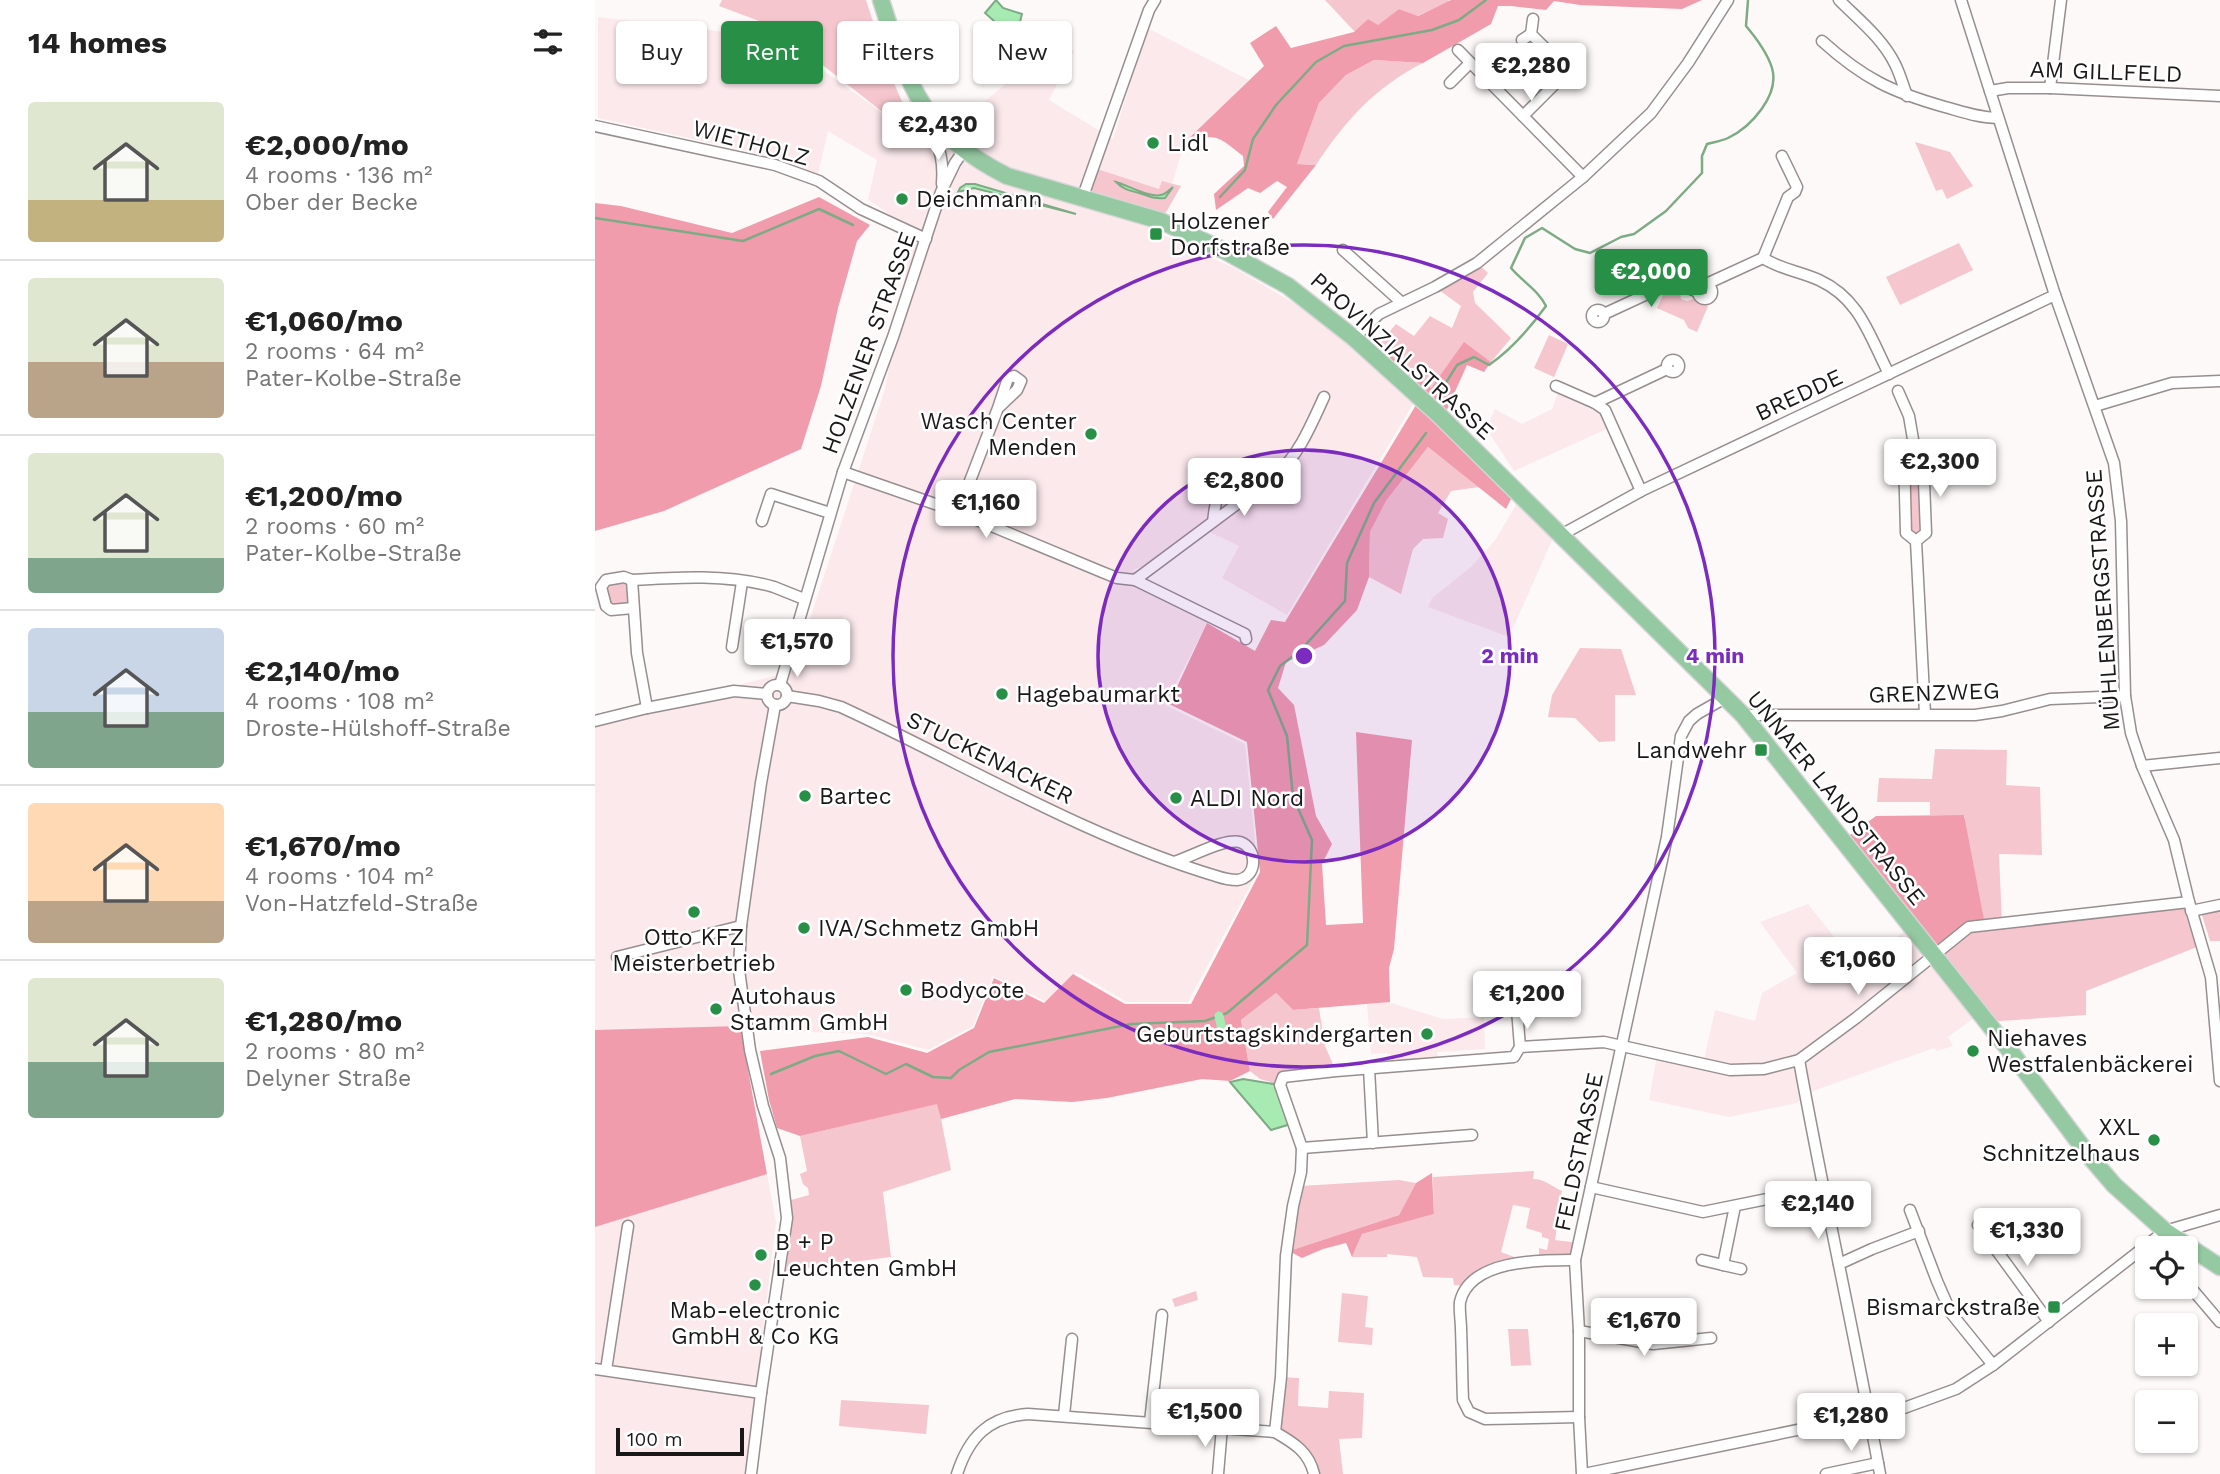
<!DOCTYPE html>
<html lang="en">
<head>
<meta charset="utf-8">
<style>
	:root { --surface:#fff; --page:#f6f6f6; --text:#222; --muted:#767676; --line:#e0e0e0; --accent:#289046 }
	body { margin:0; font-family:"Work Sans",sans-serif; background:var(--page); color:var(--text); height:100vh; display:flex; flex-direction:column; font-size:26px; white-space:nowrap }
	* { box-sizing:border-box; margin:0 }
	p { font-size:23px; color:var(--muted) }
	.icon { flex:none; width:38px; height:38px; fill:none; stroke:currentColor; stroke-width:2; stroke-linecap:round; stroke-linejoin:round }
	.map { position:relative; flex:1; overflow:hidden }
	.drawer { display:flex; flex-direction:column; background:var(--surface); width:595px }
	.drawer>* { flex:none }
	.hud { position:absolute; left:21px; top:21px; width:665px; height:63px; display:flex; gap:14px }
	.controls { position:absolute; left:1540px; top:1236px; display:grid; gap:14px }
	.controls a { display:grid; place-items:center; width:63px; height:63px; border-radius:7px; background:var(--surface); box-shadow:0 2px 5px #0004; font-size:35px }
	.scale { position:absolute; left:21px; bottom:18px; width:128px; box-sizing:border-box; padding-left:7px; border:4px solid #1a1718; border-top:0; font-size:19px; line-height:24px; white-space:nowrap; color:#1a1718; -webkit-text-stroke:5px #fff; paint-order:stroke }
	.price { position:absolute; translate:-50% -60px; padding:0 16px; border-radius:7px; background:#fff; color:#222; font-size:23px; line-height:46px; filter:drop-shadow(0 2px 4px #0008) }
	.price::after { content:''; position:absolute; left:50%; top:42px; width:21px; height:16px; margin-left:-10px; background:inherit; clip-path:polygon(0 0,100% 0,50% 100%) }
	.price.on { background:var(--accent); color:#fff }
	ul { padding:0; list-style:none }
	li { display:flex; align-items:center; gap:21px; height:175px; padding:0 28px }
	li+li { border-top:2px solid var(--line) }
	li span { display:grid; place-items:center; flex:none; width:196px; height:140px; border-radius:7px; color:#555 }
	li>.icon { margin-inline-start:auto }
	span .icon { width:84px; height:84px; fill:#fffc; stroke-width:1 }
	li b { font-size:30px }
	h2 { display:flex; justify-content:space-between; align-items:center; height:84px; padding:0 28px; font-size:30px }
	.pill { padding:0 24px; border-radius:7px; background:var(--surface); box-shadow:0 2px 5px #0004; font-size:24px; line-height:63px }
	.pill.on { background:var(--accent); color:#fff }
	main { display:flex; flex:1; min-height:0 }
	.map>svg:first-child { display:block }
	.built { fill:#fbe9ec }
	.green { fill:#f6c6ce }
	.forest { fill:#f19cad }
	.water { fill:#a7ebb2; stroke:#7dab84; stroke-width:2 }
	.lines { fill:none; stroke-linecap:round; stroke-linejoin:round }
	.stream { stroke:#7dab84; stroke-width:2.5 }
	.canal { stroke:#a7ebb2; stroke-width:9 }
	.minor-casing { stroke:#968e8f; stroke-width:13 }
	.primary-casing { stroke:#d6d5d5; stroke-width:19 }
	.minor { stroke:#fff; stroke-width:10 }
	.primary { stroke:#95c9a1; stroke-width:16 }
	.ring { fill:none; stroke:#7b2cbf; stroke-width:3.5 }
	.poi-dot { fill:#289046; stroke:#fff; stroke-width:2.5 }
	.labels { text-anchor:middle; dominant-baseline:central; stroke-width:5; stroke-linejoin:round; paint-order:stroke }
	.street-label { font-size:23px; fill:#1a1718; stroke:#fff }
	.poi-label { font-size:23px; fill:#1a1718; stroke:#fff; text-anchor:start }
	.centre { fill:#7b2cbf; stroke:#fff; stroke-width:3.5 }
	.ring-label { font-size:21px; text-anchor:middle; font-weight:bold; fill:#7b2cbf; stroke:#fff; stroke-width:5; stroke-linejoin:round; paint-order:stroke }
</style>
</head>
<body>
<main>
<section class="drawer">
<h2>14 homes<svg class="icon" aria-label="filters" viewBox="0 0 24 24"><path d="M4 7h16M4 17h16"/><circle cx="9" cy="7" r="2"/><circle cx="15" cy="17" r="2"/></svg></h2>
<ul>
<li><span style="background:linear-gradient(#dfe7d0 70%,#c2b280 0)"><svg class="icon" aria-label="home" viewBox="0 0 24 24"><path d="M3 11l9-7 9 7M6 9v11h12V9"/></svg></span><div><b>€2,000/mo</b><p>4 rooms · 136 m²</p><p>Ober der Becke</p></div></li>
<li><span style="background:linear-gradient(#dfe7d0 60%,#b9a48a 0)"><svg class="icon" aria-label="home" viewBox="0 0 24 24"><path d="M3 11l9-7 9 7M6 9v11h12V9"/></svg></span><div><b>€1,060/mo</b><p>2 rooms · 64 m²</p><p>Pater-Kolbe-Straße</p></div></li>
<li><span style="background:linear-gradient(#dfe7d0 75%,#7fa58c 0)"><svg class="icon" aria-label="home" viewBox="0 0 24 24"><path d="M3 11l9-7 9 7M6 9v11h12V9"/></svg></span><div><b>€1,200/mo</b><p>2 rooms · 60 m²</p><p>Pater-Kolbe-Straße</p></div></li>
<li><span style="background:linear-gradient(#c9d6e8 60%,#7fa58c 0)"><svg class="icon" aria-label="home" viewBox="0 0 24 24"><path d="M3 11l9-7 9 7M6 9v11h12V9"/></svg></span><div><b>€2,140/mo</b><p>4 rooms · 108 m²</p><p>Droste-Hülshoff-Straße</p></div></li>
<li><span style="background:linear-gradient(#ffd9b3 70%,#b9a48a 0)"><svg class="icon" aria-label="home" viewBox="0 0 24 24"><path d="M3 11l9-7 9 7M6 9v11h12V9"/></svg></span><div><b>€1,670/mo</b><p>4 rooms · 104 m²</p><p>Von-Hatzfeld-Straße</p></div></li>
<li><span style="background:linear-gradient(#dfe7d0 60%,#7fa58c 0)"><svg class="icon" aria-label="home" viewBox="0 0 24 24"><path d="M3 11l9-7 9 7M6 9v11h12V9"/></svg></span><div><b>€1,280/mo</b><p>2 rooms · 80 m²</p><p>Delyner Straße</p></div></li>
</ul>
</section>
<div class="map">
<svg width="1625" height="1474" viewBox="0 0 1625 1474">
	<rect width="100%" height="100%" fill="#fef9f9"/>
	<g class="built">
		<polygon points="3,17 130,32 198,49 292,116 370,119 461,40 479,51 454,100 518,139 552,28 654,80 590,142 562,232 641,269 729,321 818,404 692,615 627,578 644,546 602,526 589,539 556,563 538,570 612,623 570,705 650,744 663,871 593,1002 532,1002 481,972 450,1001 398,976 378,1026 333,1050 273,1034 120,1029 0,1032 0,722 198,671 290,389 318,232 273,199 282,160 233,131 223,174 184,158 3,118"/>
		<polygon points="964,390 1007,411 1016,427 919,471 893,431 895,420 900,409 927,424 957,409"/>
		<polygon points="922,503 958,538 914,637 833,607 837,598 876,567 901,539"/>
		<polygon points="1213,904 1263,967 1309,932 1379,1018 1353,1037 1358,1046 1342,1051 1339,1048 1215,1092 1202,1103 1134,1117 1054,1100 1063,1050 1109,1060 1120,1010 1160,1021 1167,993 1202,973 1165,922"/>
		<polygon points="793,1002 848,1019 889,1017 890,1049 842,1052 843,1063 811,1066 792,1053 776,1054 772,1004"/>
		<polygon points="172,1174 181,1222 151,1474 0,1474 0,1227"/>
	</g>
	<g class="green">
		<polygon points="127,0 271,0 295,74 309,106 290,114 178,26 124,6"/>
		<polygon points="730,0 853,0 855,1 822,16 804,9 783,26 773,19 760,32"/>
		<path d="M779,60L828,63C780,87 750,121 721,165L702,164L724,103L751,75Z"/>
		<polygon points="1320,142 1355,152 1378,186 1352,199 1347,189 1341,191"/>
		<polygon points="499,168 564,189 567,181 586,186 566,221 487,199"/>
		<polygon points="1364,243 1378,270 1305,305 1291,277"/>
		<polygon points="882,263 893,273 878,292 880,303 916,338 896,362 869,343 836,388 783,345 801,324 819,336 835,316 857,328 866,306 840,287"/>
		<polygon points="1072,287 1085,293 1086,299 1092,301 1098,299 1113,306 1102,332 1093,328 1089,320 1062,308"/>
		<polygon points="954,335 973,344 959,377 939,368"/>
		<polygon points="833,447 884,487 856,491 843,513 853,519 848,538 828,539 818,549 806,594 774,577 775,532 791,501"/>
		<polygon points="1318,448 1326,456 1329,532 1321,538 1313,532 1310,455"/>
		<polygon points="11,580 37,580 38,608 11,606"/>
		<polygon points="985,648 1026,649 1041,695 1020,695 1020,741 1004,742 980,718 953,717 957,695"/>
		<polygon points="1340,749 1412,750 1411,785 1445,787 1447,855 1404,854 1407,923 1594,902 1607,945 1491,991 1491,1015 1391,1022 1338,955 1370,816 1335,815 1335,802 1282,802 1284,778 1337,779"/>
		<polygon points="1625,910 1625,941 1615,941 1607,915"/>
		<polygon points="681,993 698,1010 724,1008 730,1046 741,1071 689,1077 685,1085 665,1079 655,1071 646,1020"/>
		<polygon points="343,1103 356,1170 288,1192 296,1257 191,1271 197,1218 196,1200 214,1195 213,1188 208,1184 205,1174 212,1171 205,1136"/>
		<path d="M939,1171L938,1179C950,1179 956,1186 967,1191L960,1240L984,1243L980,1260H944V1248L952,1250L954,1239L947,1237V1233L931,1228L935,1208L918,1205L906,1252L922,1258L921,1264L908,1265L874,1286L859,1285L858,1278L828,1277L822,1257L792,1254V1257H757L767,1234L839,1214L838,1177Z"/>
		<polygon points="804,1180 821,1183 804,1215 694,1251 705,1186"/>
		<polygon points="601,1291 603,1300 580,1307 577,1299"/>
		<polygon points="747,1293 773,1296 770,1327 778,1328 777,1345 743,1342"/>
		<polygon points="913,1329 933,1329 936,1365 916,1366"/>
		<polygon points="686,1377 704,1378 703,1406 733,1408 734,1391 769,1393 767,1438 744,1439 748,1474 719,1474 716,1462 680,1432"/>
		<polygon points="246,1400 334,1405 331,1434 244,1426"/>
	</g>
	<g class="forest">
		<path d="M856,0H1107L1087,9L985,5L959,1L951,10L916,6H903L896,24L828,63L779,60L751,75L724,103L702,164L721,165L678,219L673,212L692,187L682,181L665,193L653,188L621,210L619,194L649,166L648,156C623,136 622,133 590,142L669,66L655,43L681,26L696,48L759,32L773,19L783,25L804,9L823,16Z"/>
		<polygon points="224,197 275,225 262,241 243,308 226,386 206,449 69,511 0,531 0,203 26,206 137,233"/>
		<polygon points="869,342 896,362 889,372 872,365 845,425 917,497 911,509 833,447 791,501 775,532 774,577 762,610 729,645 691,662 683,688 699,705 721,816 737,844 727,864 731,925 768,923 761,732 817,740 799,949 794,968 795,1002 698,1010 681,993 646,1020 655,1071 635,1081 607,1079 512,1098 477,1102 420,1099 346,1119 342,1104 205,1136 182,1128 174,1100 165,1051 273,1037 332,1053 379,1028 399,978 449,1003 478,974 530,1004 596,1004 665,872 652,742 574,704 612,623 660,651 676,620 690,622 821,405 830,395 783,345 836,388"/>
		<polygon points="1369,815 1390,925 1374,927 1338,955 1248,840 1281,816"/>
		<polygon points="145,1026 172,1174 0,1227 0,1030"/>
		<polygon points="837,1173 839,1214 767,1234 757,1257 751,1243 728,1249 707,1258 694,1251 804,1215 821,1183"/>
	</g>
	<g class="water">
		<polygon points="401,0 408,8 427,14 424,26 416,41 412,42 408,29 390,13"/>
		<path d="M521,182C533,185 557,200 569,194C573,192 575,189 578,187L570,198C559,199 556,197 547,194C535,190 530,191 521,182Z"/>
		<polygon points="371,184 380,184 481,214 379,188 363,192 365,188"/>
		<polygon points="648,1079 685,1085 699,1123 676,1130 635,1082"/>
	</g>
	<g class="lines">
		<g class="stream">
			<polyline points="625,197 650,170 658,139 681,105 721,62 749,46 837,30 864,20 891,0"/>
			<polyline points="0,218 148,241 224,209 258,225"/>
			<path d="M844,394L862,365L879,357L894,365C916,350 935,328 951,306C943,290 928,282 916,268L930,238L947,228L980,249L995,253L1026,237L1039,234L1071,211L1107,173V156L1112,144C1119,142 1127,141 1133,138C1156,127 1185,95 1177,68C1172,52 1162,39 1151,26L1153,0"/>
			<polyline points="176,1074 220,1056 244,1051 291,1074 311,1064 338,1077 356,1078 364,1070 394,1052 536,1024 610,1021 632,1013 712,945 717,840 698,797 692,736 673,690 685,666 705,651 750,601 752,563 779,503 831,433"/>
		</g>
		<polyline class="canal" points="624,1016 628,1034"/>
		<g class="minor-casing">
			<g id="minor">
				<path d="M1244,0C1264,20 1287,38 1300,64C1305,74 1308,85 1312,96"/>
				<polyline points="1366,0 1460,295 1519,463 1526,521 1530,696 1536,733 1547,766 1579,840 1594,902 1616,977 1625,1081"/>
				<polyline points="927,40 936,34"/>
				<path d="M1227,41C1269,79 1297,92 1350,107C1368,112 1385,118 1403,118"/>
				<polyline points="863,50 988,177"/>
				<polyline points="855,83 875,63"/>
				<polyline points="1455,88 1466,0"/>
				<polyline points="1395,91 1413,88 1455,88 1625,96"/>
				<path d="M320,105C338,135 350,148 347,184"/>
				<polyline points="928,116 973,71 936,34 938,19"/>
				<polyline points="0,126 180,165 224,181 266,209 331,239"/>
				<polyline points="487,199 554,10 560,0"/>
				<polyline points="748,250 806,302"/>
				<polyline points="1168,258 1193,197 1200,192 1202,187 1187,156"/>
				<circle cx="1110" cy="292" r="7"/>
				<path d="M1107,286L1168,258C1187,270 1204,271 1224,280C1265,299 1274,335 1294,374"/>
				<circle cx="1003" cy="316" r="6"/>
				<polyline points="1009,314 1078,282 1103,292"/>
				<polyline points="759,338 784,314 840,287 882,263 988,177 1056,113 1093,63 1133,0"/>
				<circle cx="1078" cy="366" r="6"/>
				<polyline points="961,386 1000,403 1010,410 1046,491"/>
				<polyline points="1303,391 1314,416 1319,445"/>
				<polyline points="1000,403 1072,369"/>
				<polyline points="1500,406 1577,383 1625,381"/>
				<polyline points="248,472 363,512 507,572 522,578 540,580 650,634 651,639"/>
				<path d="M646,501C657,492 671,484 682,474C705,453 716,425 729,397"/>
				<polyline points="363,512 403,408 422,390 426,381 419,376 413,378 403,408"/>
				<polyline points="167,521 176,494 235,513"/>
				<polyline points="966,535 1046,491 1460,295"/>
				<polyline points="1321,541 1311,533 1309,455 1319,445 1328,456 1331,533 1321,541 1330,714"/>
				<polyline points="37,580 29,577 11,580 6,587 11,606 16,610 38,608"/>
				<path d="M540,580L646,501L644,490L634,485C620,492 620,507 618,522"/>
				<polyline points="137,647 147,582"/>
				<circle cx="182" cy="695" r="10"/>
				<polyline points="185,685 248,472 298,337 346,192 360,163 369,150"/>
				<path d="M192,696L224,701L246,707C370,764 490,837 621,876C627,878 636,880 642,880C663,878 663,848 645,842C629,838 596,857 579,862"/>
				<path d="M52,708L42,653L37,580C83,577 134,574 179,587C189,591 199,595 209,599"/>
				<polyline points="1148,715 1380,715 1407,711 1455,699 1530,696"/>
				<polyline points="0,721 52,708 139,691 172,694"/>
				<polyline points="1547,766 1625,758"/>
				<polyline points="1596,911 1625,905"/>
				<polyline points="22,957 146,926"/>
				<polyline points="921,997 925,1047"/>
				<path d="M1204,1060C1229,1199 1260,1336 1285,1474"/>
				<polyline points="774,1068 778,1143"/>
				<polyline points="707,1148 877,1135"/>
				<polyline points="996,1187 1108,1212 1227,1188"/>
				<polyline points="1315,1210 1342,1281 1356,1313 1398,1365"/>
				<polyline points="1386,1220 1383,1225 1454,1322"/>
				<path d="M980,1260C946,1260 875,1259 865,1302C864,1310 866,1321 866,1329C867,1353 867,1376 868,1400L874,1412L890,1419L984,1417"/>
				<polyline points="1107,1260 1128,1265 1140,1206"/>
				<polyline points="1244,1264 1277,1249 1324,1231"/>
				<polyline points="1128,1265 1146,1269"/>
				<polyline points="1591,1282 1625,1322"/>
				<polyline points="984,1331 1058,1344 1116,1338"/>
				<polyline points="0,1369 166,1393"/>
				<polyline points="11,1370 33,1226"/>
				<polyline points="469,1415 477,1339"/>
				<polyline points="555,1422 567,1315"/>
				<polyline points="680,1432 686,1377 691,1256 698,1206 706,1172 707,1148 685,1085 688,1077 741,1071 919,1057 925,1047 1009,1042 1135,1070 1169,1069 1204,1060 1261,1018 1374,927 1594,902"/>
				<polyline points="156,1474 166,1393 192,1218 185,1158 168,1106 155,1050 144,970 146,926 166,783 180,705"/>
				<path d="M362,1474C374,1437 393,1417 433,1414L680,1432C699,1443 714,1452 719,1474"/>
				<polyline points="623,1474 627,1427"/>
				<polyline points="987,1474 984,1417 984,1331 980,1260 1072,837 1086,736 1094,721 1102,714 1130,698"/>
				<polyline points="989,1474 1309,1408 1361,1389 1398,1365 1570,1231 1625,1215"/>
				<polyline points="1231,1474 1283,1463"/>
			</g>
		</g>
		<g class="primary-casing">
			<path id="primary" d="M286,0C313,85 327,133 412,176L566,221L630,251L693,286L759,338L843,414L1148,715L1419,1056L1495,1157L1519,1185L1570,1231L1625,1267"/>
		</g>
		<use href="#minor" class="minor"/>
		<use href="#primary" class="primary"/>
	</g>
	<circle cx="709" cy="656" r="206" fill="#7b2cbf" fill-opacity=".12"/>
	<g class="ring">
		<circle cx="709" cy="656" r="206"/>
		<circle cx="709" cy="656" r="411"/>
	</g>
	<g class="poi-dot">
		<circle cx="558" cy="143" r="7"/>
		<circle cx="307" cy="199" r="7"/>
		<rect x="554" y="227" width="14" height="14" rx="3.5"/>
		<circle cx="496" cy="434" r="7"/>
		<circle cx="407" cy="694" r="7"/>
		<rect x="1159" y="743" width="14" height="14" rx="3.5"/>
		<circle cx="210" cy="796" r="7"/>
		<circle cx="581" cy="798" r="7"/>
		<circle cx="99" cy="912" r="7"/>
		<circle cx="209" cy="928" r="7"/>
		<circle cx="311" cy="990" r="7"/>
		<circle cx="121" cy="1009" r="7"/>
		<circle cx="832" cy="1034" r="7"/>
		<circle cx="1378" cy="1051" r="7"/>
		<circle cx="1559" cy="1140" r="7"/>
		<circle cx="166" cy="1255" r="7"/>
		<circle cx="160" cy="1285" r="7"/>
		<rect x="1452" y="1300" width="14" height="14" rx="3.5"/>
	</g>
	<g class="labels">
		<g class="street-label">
			<text transform="translate(1511 72) rotate(2)">AM GILLFELD</text>
			<text transform="translate(156 143) rotate(15)">WIETHOLZ</text>
			<text transform="translate(274 343) rotate(-70)">HOLZENER STRASSE</text>
			<text transform="translate(807 356) rotate(42)">PROVINZIALSTRASSE</text>
			<text transform="translate(1204 395) rotate(-25)">BREDDE</text>
			<text transform="translate(1508 600) rotate(-94)">MÜHLENBERGSTRASSE</text>
			<text transform="translate(1339 693) rotate(-2)">GRENZWEG</text>
			<text transform="translate(395 758) rotate(26)">STUCKENACKER</text>
			<text transform="translate(1241 798) rotate(51)">UNNAER LANDSTRASSE</text>
			<text transform="translate(984 1152) rotate(-78)">FELDSTRASSE</text>
		</g>
		<g class="poi-label">
			<text x="572" y="143">Lidl</text>
			<text x="321" y="199">Deichmann</text>
			<text x="575" y="221">Holzener<tspan x="575" dy="26">Dorfstraße</tspan></text>
			<text x="482" y="421" text-anchor="end">Wasch Center<tspan x="482" dy="26">Menden</tspan></text>
			<text x="421" y="694">Hagebaumarkt</text>
			<text x="1152" y="750" text-anchor="end">Landwehr</text>
			<text x="224" y="796">Bartec</text>
			<text x="595" y="798">ALDI Nord</text>
			<text x="223" y="928">IVA/Schmetz GmbH</text>
			<text x="99" y="937" text-anchor="middle">Otto KFZ<tspan x="99" dy="26">Meisterbetrieb</tspan></text>
			<text x="325" y="990">Bodycote</text>
			<text x="135" y="996">Autohaus<tspan x="135" dy="26">Stamm GmbH</tspan></text>
			<text x="818" y="1034" text-anchor="end">Geburtstagskindergarten</text>
			<text x="1392" y="1038">Niehaves<tspan x="1392" dy="26">Westfalenbäckerei</tspan></text>
			<text x="1545" y="1127" text-anchor="end">XXL<tspan x="1545" dy="26">Schnitzelhaus</tspan></text>
			<text x="180" y="1242">B + P<tspan x="180" dy="26">Leuchten GmbH</tspan></text>
			<text x="1445" y="1307" text-anchor="end">Bismarckstraße</text>
			<text x="160" y="1310" text-anchor="middle">Mab-electronic<tspan x="160" dy="26">GmbH &amp; Co KG</tspan></text>
		</g>
	</g>
	<circle cx="709" cy="656" r="10" class="centre"/>
	<g class="ring-label">
		<text x="915" y="663">2 min</text>
		<text x="1120" y="663">4 min</text>
	</g>
</svg>
<div class="controls">
<a><svg class="icon" aria-label="locate" viewBox="0 0 24 24"><circle cx="12" cy="12" r="6"/><path d="M12 2v4M12 18v4M2 12h4M18 12h4"/></svg></a>
<a>+</a>
<a>−</a>
</div>
<div class="scale">100 m</div>
<b class="price" style="left:936px;top:103px">€2,280</b>
<b class="price" style="left:343px;top:162px">€2,430</b>
<b class="price on" style="left:1056px;top:309px">€2,000</b>
<b class="price" style="left:1345px;top:499px">€2,300</b>
<b class="price" style="left:649px;top:518px">€2,800</b>
<b class="price" style="left:391px;top:540px">€1,160</b>
<b class="price" style="left:202px;top:679px">€1,570</b>
<b class="price" style="left:1263px;top:997px">€1,060</b>
<b class="price" style="left:932px;top:1031px">€1,200</b>
<b class="price" style="left:1223px;top:1241px">€2,140</b>
<b class="price" style="left:1432px;top:1268px">€1,330</b>
<b class="price" style="left:1049px;top:1358px">€1,670</b>
<b class="price" style="left:610px;top:1449px">€1,500</b>
<b class="price" style="left:1256px;top:1453px">€1,280</b>
<div class="hud">
<a class="pill">Buy</a>
<a class="pill on">Rent</a>
<a class="pill">Filters</a>
<a class="pill">New</a>
</div>
</div>
</main>
</body>
</html>
